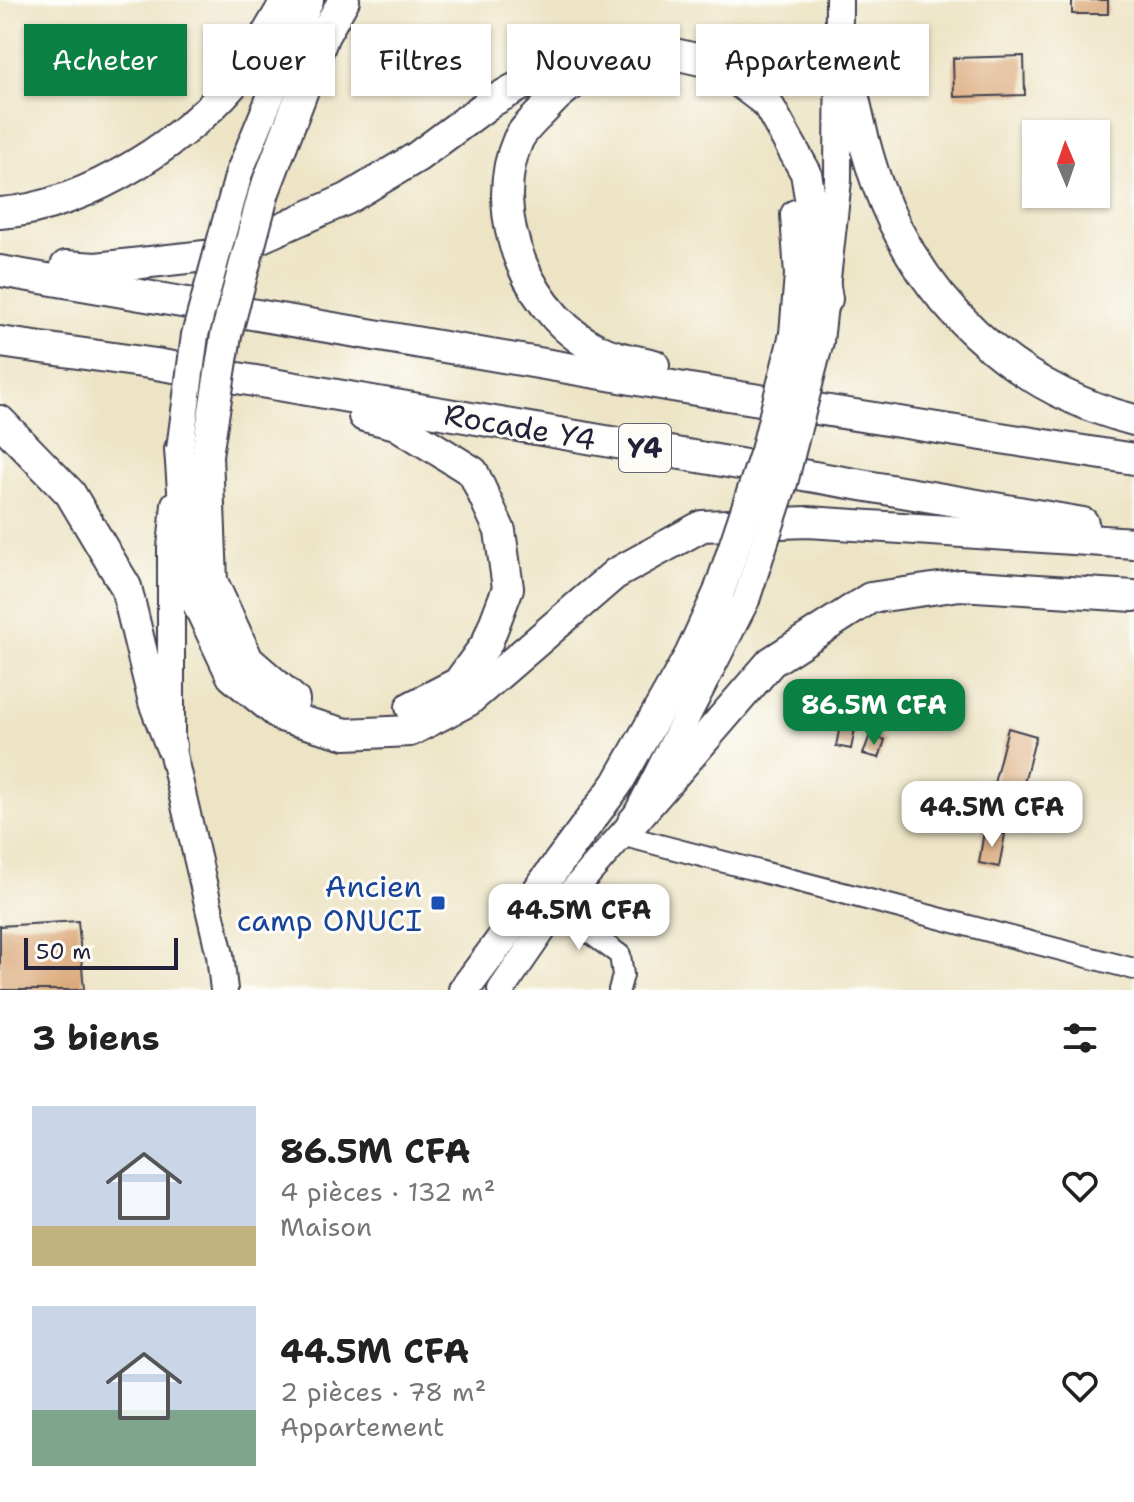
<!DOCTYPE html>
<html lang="fr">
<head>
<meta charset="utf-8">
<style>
	:root { --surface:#fff; --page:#f2f2f2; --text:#222; --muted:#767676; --accent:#0b8043 }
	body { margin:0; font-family:"Shantell Sans",sans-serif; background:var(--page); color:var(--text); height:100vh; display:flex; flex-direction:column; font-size:30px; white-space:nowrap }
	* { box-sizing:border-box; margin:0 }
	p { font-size:26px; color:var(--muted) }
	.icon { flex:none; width:44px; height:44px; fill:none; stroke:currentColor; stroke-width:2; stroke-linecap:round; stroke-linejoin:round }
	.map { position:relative; height:990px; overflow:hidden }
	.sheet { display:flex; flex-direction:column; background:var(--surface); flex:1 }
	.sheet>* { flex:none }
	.hud { position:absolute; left:24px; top:24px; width:1086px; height:72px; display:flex; gap:16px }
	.needle { width:52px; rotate:358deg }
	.tools { position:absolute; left:1022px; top:120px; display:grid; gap:16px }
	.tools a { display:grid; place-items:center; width:88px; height:88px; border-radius:0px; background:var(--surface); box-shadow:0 2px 6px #0004; font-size:40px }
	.scale { position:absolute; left:24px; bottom:20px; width:154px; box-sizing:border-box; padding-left:8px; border:4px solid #22223b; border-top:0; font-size:22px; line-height:28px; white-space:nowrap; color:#22223b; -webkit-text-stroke:6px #fdfcf7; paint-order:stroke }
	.price { position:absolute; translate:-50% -68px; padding:0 18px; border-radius:16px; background:#fff; color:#222; font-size:26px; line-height:52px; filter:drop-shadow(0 2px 4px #0008) }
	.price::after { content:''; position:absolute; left:50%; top:48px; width:24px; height:18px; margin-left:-12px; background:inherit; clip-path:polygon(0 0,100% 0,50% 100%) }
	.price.current { background:var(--accent); color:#fff }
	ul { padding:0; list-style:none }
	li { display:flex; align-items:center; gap:24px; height:200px; padding:0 32px }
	li span { display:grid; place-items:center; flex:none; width:224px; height:160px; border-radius:0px; color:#555 }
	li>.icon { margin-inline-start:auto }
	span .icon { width:96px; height:96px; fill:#fffc; stroke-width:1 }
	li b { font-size:34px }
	h2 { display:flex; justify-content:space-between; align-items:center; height:96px; padding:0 32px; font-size:34px }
	.pill { padding:0 28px; border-radius:0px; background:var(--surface); box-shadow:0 2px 6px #0004; font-size:28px; line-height:72px }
	.pill.current { background:var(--accent); color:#fff }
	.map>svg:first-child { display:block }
	.building { fill:#daa878 }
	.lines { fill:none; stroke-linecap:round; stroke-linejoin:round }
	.minor-casing { stroke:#403f50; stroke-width:24 }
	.major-casing { stroke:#403f50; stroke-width:30 }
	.highway-casing { stroke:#403f50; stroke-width:34 }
	.minor { stroke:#fff; stroke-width:20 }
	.major { stroke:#fff; stroke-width:26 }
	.highway { stroke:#fff; stroke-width:30 }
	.major-bridge-casing { stroke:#403f50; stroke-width:30; stroke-linecap:butt }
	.highway-bridge-casing { stroke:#403f50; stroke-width:34; stroke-linecap:butt }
	.major-bridge { stroke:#fff; stroke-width:26 }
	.highway-bridge { stroke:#fff; stroke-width:30 }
	.transit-dot { fill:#1a4fb4; stroke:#fdfcf7; stroke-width:3 }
	.labels { text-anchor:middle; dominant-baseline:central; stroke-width:6; stroke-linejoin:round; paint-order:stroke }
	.shield { fill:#fdfcf7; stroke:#646373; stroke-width:2 }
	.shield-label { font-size:28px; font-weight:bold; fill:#22223b }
	.street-label { font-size:30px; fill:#22223b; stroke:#fdfcf7 }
	.transit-label { font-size:30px; fill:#164399; stroke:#fdfcf7; text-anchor:end }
</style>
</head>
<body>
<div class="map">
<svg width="1134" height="990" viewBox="0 0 1134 990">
	<rect width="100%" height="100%" fill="#fdfcf7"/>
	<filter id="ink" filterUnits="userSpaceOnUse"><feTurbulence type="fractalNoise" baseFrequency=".0125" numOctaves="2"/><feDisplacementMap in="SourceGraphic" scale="16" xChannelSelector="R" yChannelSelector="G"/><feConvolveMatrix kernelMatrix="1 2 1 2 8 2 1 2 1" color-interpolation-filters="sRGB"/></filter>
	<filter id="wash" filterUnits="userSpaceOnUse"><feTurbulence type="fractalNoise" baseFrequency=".006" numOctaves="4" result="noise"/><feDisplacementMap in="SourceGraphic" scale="32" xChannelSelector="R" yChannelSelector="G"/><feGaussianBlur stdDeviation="1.8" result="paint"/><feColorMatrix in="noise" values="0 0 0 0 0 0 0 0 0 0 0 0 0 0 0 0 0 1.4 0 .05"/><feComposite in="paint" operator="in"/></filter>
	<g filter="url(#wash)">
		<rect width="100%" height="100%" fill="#ede4c5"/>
		<g id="blocks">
			<g class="building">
				<rect x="1072" y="0" width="36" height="14"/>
				<polygon points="1024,56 1025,95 954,97 953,58"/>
				<polygon points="840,726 855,729 851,749 836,746"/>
				<polygon points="1008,728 1036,736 1016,814 988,807"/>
				<polygon points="870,735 885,740 879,758 863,754"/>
				<polygon points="984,831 1005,834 999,867 979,863"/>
				<polygon points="78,921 84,990 0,990 0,926"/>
			</g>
		</g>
	</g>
	<g filter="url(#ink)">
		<use href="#blocks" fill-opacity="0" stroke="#403f50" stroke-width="2"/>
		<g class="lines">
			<g class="minor-casing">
				<g id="minor">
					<polyline points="621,835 1134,969"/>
					<polyline points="557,909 620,955 623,975 619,990"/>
				</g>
			</g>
			<g class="major-casing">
				<g id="major">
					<polyline points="239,173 310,0"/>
					<polyline points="820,341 838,180 839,0"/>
					<polyline points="175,504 171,548 171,746 220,955 224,990"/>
					<polyline points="501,990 557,909 633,822 746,600"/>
				</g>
			</g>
			<g class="highway-casing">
				<g id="highway">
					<path d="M840,36C852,84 860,136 877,183C920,301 1012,388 1134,420"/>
					<path d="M619,66C596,66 566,86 550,103C541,114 524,127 518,140C485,214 530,322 606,353C621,359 638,361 654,365"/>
					<polyline points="264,192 324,35 344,0"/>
					<path d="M0,213C86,208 194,137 245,69C260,47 273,23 287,0"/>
					<polyline points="66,266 96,268 223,254 347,199 417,157 491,102 552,68 605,49 652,49 714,63 767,103 806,173 827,299"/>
					<polyline points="0,271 690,389 1134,459"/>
					<polyline points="795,334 800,275 796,215"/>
					<polyline points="0,342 156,364 1083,523"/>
					<polyline points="364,416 396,424 473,472 500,531 508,588 487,643 458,683 411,707"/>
					<polyline points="0,421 70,493 126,587 154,702 171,746"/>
					<polyline points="180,449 190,587 232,676 281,716 346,734 410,731 468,701 615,574 702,526 808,522 1134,543"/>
					<polyline points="207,455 212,581 248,660 294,700"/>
					<polyline points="633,822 771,662 870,598 960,585 1134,596"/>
					<polyline points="464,990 617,784 690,655 719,592"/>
				</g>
			</g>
			<use href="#minor" class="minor"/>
			<use href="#major" class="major"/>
			<use href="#highway" class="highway"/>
			<g class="major-bridge-casing">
				<g id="major-bridge">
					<polyline points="180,449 195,335 239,173"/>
					<polyline points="746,600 784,483 820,341"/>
				</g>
			</g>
			<g class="highway-bridge-casing">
				<g id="highway-bridge">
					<polyline points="207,455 226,335 264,192"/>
					<polyline points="719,592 766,451 795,334"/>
				</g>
			</g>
			<use href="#major-bridge" class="major-bridge"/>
			<use href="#highway-bridge" class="highway-bridge"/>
		</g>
	</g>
	<rect class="transit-dot" x="430" y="895" width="16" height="16" rx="4"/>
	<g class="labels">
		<rect class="shield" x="619" y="424" width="52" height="48" rx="6"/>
		<g class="shield-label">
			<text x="645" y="448">Y4</text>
		</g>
		<g class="street-label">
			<text transform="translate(520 427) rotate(10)">Rocade Y4</text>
		</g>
		<g class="transit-label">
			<text x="422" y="886">Ancien<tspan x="422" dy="34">camp ONUCI</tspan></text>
		</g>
	</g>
</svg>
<div class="tools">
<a><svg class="needle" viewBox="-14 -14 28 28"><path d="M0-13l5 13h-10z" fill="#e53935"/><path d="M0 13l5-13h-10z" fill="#767676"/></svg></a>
</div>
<div class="scale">50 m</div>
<b class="price current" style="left:874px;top:747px">86.5M CFA</b>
<b class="price" style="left:992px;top:849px">44.5M CFA</b>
<b class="price" style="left:579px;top:952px">44.5M CFA</b>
<div class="hud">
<a class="pill current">Acheter</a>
<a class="pill">Louer</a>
<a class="pill">Filtres</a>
<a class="pill">Nouveau</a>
<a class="pill">Appartement</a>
</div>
</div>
<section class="sheet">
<h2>3 biens<svg class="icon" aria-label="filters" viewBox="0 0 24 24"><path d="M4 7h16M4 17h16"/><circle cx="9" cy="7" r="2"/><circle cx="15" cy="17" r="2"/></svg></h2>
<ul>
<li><span style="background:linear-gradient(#c9d6e8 75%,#c2b280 0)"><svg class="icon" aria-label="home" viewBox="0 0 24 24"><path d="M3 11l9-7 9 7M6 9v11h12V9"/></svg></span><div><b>86.5M CFA</b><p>4 pièces · 132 m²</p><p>Maison</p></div><svg class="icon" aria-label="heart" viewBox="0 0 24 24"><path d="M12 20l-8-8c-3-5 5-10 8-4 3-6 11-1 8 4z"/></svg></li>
<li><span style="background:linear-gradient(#c9d6e8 65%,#7fa58c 0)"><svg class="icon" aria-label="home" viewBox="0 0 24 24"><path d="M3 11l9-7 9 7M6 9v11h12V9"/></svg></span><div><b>44.5M CFA</b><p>2 pièces · 78 m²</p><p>Appartement</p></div><svg class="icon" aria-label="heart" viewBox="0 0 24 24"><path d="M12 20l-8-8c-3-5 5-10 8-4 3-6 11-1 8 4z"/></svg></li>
</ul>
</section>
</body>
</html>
